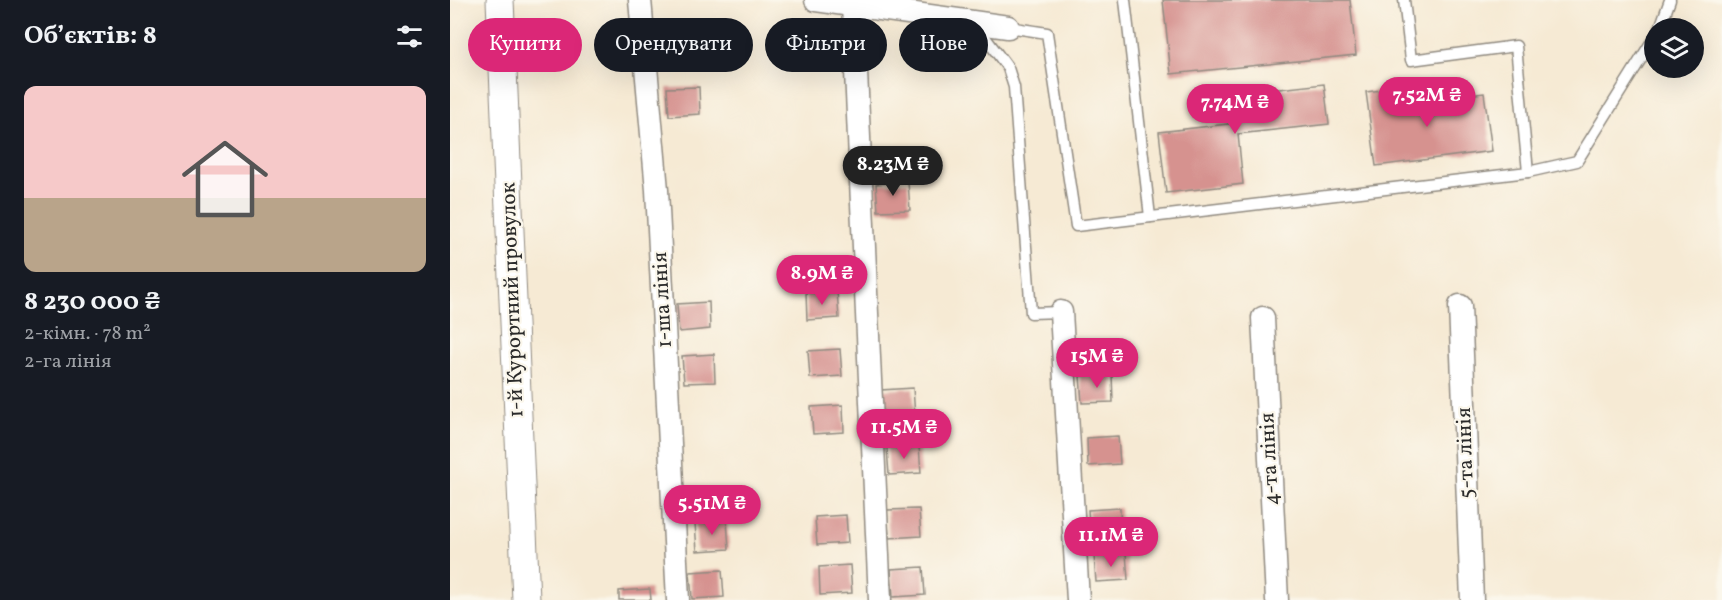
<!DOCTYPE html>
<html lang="uk">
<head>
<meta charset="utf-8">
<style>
	:root { --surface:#171b24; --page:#20242c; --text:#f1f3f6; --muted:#9ea1a6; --line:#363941; --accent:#db2777 }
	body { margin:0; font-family:Vollkorn,serif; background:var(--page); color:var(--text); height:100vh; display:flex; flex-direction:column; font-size:22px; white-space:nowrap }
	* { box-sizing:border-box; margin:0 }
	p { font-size:20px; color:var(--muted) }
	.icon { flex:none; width:33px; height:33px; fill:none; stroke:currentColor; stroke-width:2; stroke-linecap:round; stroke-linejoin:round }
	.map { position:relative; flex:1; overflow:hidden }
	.panel { display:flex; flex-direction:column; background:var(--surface); width:450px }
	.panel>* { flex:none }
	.guide { position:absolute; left:18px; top:18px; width:570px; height:54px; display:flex; gap:12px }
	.buttons { position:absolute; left:1194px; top:18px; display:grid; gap:12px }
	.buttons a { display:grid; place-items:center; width:60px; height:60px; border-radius:50%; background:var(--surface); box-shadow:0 6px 24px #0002; font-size:30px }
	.price { position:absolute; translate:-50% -51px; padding:0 14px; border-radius:21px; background:var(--accent); color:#fff; font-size:20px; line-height:39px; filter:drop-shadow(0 2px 3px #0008) }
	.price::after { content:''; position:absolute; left:50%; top:36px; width:18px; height:14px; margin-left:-9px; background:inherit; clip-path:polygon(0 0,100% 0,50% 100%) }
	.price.current { background:#222; color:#fff }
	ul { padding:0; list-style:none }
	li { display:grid; align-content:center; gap:12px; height:318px; padding:0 24px }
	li+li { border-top:2px solid var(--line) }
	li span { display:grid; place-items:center; height:186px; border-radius:12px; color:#555 }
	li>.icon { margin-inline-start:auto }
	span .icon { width:108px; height:108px; fill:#fffc; stroke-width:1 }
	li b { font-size:26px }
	h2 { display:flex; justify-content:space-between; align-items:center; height:72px; padding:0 24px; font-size:26px }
	.pill { padding:0 21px; border-radius:27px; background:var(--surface); box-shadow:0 6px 24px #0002; font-size:21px; line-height:54px }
	.pill.current { background:var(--accent); color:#fff }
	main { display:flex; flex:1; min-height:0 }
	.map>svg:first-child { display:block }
	.building { fill:#d6928f }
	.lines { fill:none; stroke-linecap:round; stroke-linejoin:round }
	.service-casing { stroke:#908a80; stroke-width:13 }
	.minor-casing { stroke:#908a80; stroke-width:25 }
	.tertiary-casing { stroke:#908a80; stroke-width:29 }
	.service { stroke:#fff; stroke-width:10 }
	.minor { stroke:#fff; stroke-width:22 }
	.tertiary { stroke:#fff; stroke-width:27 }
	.labels { text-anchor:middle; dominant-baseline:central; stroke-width:4.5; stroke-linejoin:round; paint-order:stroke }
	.street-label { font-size:21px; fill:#2b2b2b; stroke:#fbf7ec }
</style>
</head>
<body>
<main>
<section class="panel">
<h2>Об’єктів: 8<svg class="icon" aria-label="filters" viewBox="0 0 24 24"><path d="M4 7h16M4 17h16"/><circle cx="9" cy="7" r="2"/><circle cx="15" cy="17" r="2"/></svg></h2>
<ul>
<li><span style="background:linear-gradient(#f6c9c9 60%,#b9a48a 0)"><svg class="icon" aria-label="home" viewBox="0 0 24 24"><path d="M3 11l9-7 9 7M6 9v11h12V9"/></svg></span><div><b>8 230 000 ₴</b><p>2-кімн. · 78 m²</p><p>2-га лінія</p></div></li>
</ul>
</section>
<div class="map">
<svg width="1272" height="600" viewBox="0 0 1272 600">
	<rect width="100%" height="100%" fill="#fbf7ec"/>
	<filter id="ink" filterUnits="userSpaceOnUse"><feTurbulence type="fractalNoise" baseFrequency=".0167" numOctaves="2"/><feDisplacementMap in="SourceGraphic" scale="12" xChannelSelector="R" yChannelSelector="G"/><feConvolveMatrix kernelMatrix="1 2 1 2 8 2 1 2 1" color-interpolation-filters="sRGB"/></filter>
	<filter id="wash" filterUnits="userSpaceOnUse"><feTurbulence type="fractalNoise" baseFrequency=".008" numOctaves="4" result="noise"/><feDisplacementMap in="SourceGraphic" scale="24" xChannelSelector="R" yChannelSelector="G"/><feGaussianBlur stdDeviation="1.35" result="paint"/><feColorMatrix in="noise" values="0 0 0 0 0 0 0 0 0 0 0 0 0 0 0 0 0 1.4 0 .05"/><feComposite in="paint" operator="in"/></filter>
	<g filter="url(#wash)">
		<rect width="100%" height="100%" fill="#f6ead4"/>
		<g id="blocks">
			<g class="building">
				<polygon points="713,0 900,0 906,55 721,74"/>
				<polygon points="874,84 879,124 788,134 793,184 716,193 709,132 787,123 786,117 751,121 749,102 784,98 783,94"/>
				<polygon points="249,87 250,114 219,116 217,88"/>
				<polygon points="940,89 942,105 1034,93 1042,151 926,166 916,92"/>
				<polygon points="458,182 460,210 428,211 426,184"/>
				<polygon points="387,291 389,318 357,320 356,293"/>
				<polygon points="259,302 260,329 229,332 227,304"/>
				<polygon points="390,349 392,376 360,378 358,351"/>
				<polygon points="264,354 265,382 234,383 232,356"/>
				<polygon points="662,374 663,402 632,403 630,376"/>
				<polygon points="463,388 465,416 433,418 431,390"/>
				<polygon points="393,405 394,432 363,434 361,407"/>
				<polygon points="668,436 670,464 638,466 637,438"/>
				<polygon points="469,446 471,473 439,475 437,448"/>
				<polygon points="670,508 671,535 640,537 638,510"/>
				<polygon points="469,509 471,536 439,538 437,510"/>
				<polygon points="396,515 398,543 367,545 365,517"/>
				<polygon points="277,521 279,549 247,551 245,523"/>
				<polygon points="676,553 678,580 646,582 644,555"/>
				<polygon points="400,565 402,593 370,595 369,567"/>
				<polygon points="473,567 475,595 443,597 441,569"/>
				<polygon points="272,570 274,597 242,599 240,572"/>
				<polygon points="200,589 201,600 169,600 169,591"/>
			</g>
		</g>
	</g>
	<g filter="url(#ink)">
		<use href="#blocks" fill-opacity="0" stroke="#908a80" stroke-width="1.5"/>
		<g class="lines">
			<g class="service-casing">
				<g id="service">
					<polyline points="675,0 700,217"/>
					<polyline points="526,25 558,68 564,87 581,313 611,312"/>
					<polyline points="558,27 597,33 626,226 1078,172 1066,46 961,60 954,0"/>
					<polyline points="1210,28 1220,0"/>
					<polyline points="1078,172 1127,161 1204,38"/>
				</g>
			</g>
			<g class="minor-casing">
				<g id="minor">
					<polyline points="190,0 207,190 228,600"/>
					<polyline points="366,0 558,27"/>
					<polyline points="403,5 430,600"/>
					<polyline points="1010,306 1022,600"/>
					<polyline points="611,312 628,600"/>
					<polyline points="813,318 827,600"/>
				</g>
			</g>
			<g class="tertiary-casing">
				<polyline id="tertiary" points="50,0 76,600"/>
			</g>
			<use href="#service" class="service"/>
			<use href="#minor" class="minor"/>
			<use href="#tertiary" class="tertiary"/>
		</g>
	</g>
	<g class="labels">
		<g class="street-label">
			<text transform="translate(63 300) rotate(-92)">1-й Курортний провулок</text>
			<text transform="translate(213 300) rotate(-93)">1-ша лінія</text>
			<text transform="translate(1016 453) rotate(-92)">5-та лінія</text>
			<text transform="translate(820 459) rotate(-93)">4-та лінія</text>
		</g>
	</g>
</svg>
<div class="buttons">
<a><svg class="icon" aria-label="layers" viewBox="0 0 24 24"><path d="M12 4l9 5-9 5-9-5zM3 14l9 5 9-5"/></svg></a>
</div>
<b class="price" style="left:977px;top:128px">7.52M ₴</b>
<b class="price" style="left:785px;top:135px">7.74M ₴</b>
<b class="price current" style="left:443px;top:197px">8.23M ₴</b>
<b class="price" style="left:372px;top:306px">8.9M ₴</b>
<b class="price" style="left:647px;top:389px">15M ₴</b>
<b class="price" style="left:454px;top:460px">11.5M ₴</b>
<b class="price" style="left:262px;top:536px">5.51M ₴</b>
<b class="price" style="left:661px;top:568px">11.1M ₴</b>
<div class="guide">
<a class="pill current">Купити</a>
<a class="pill">Орендувати</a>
<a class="pill">Фільтри</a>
<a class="pill">Нове</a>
</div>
</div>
</main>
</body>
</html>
